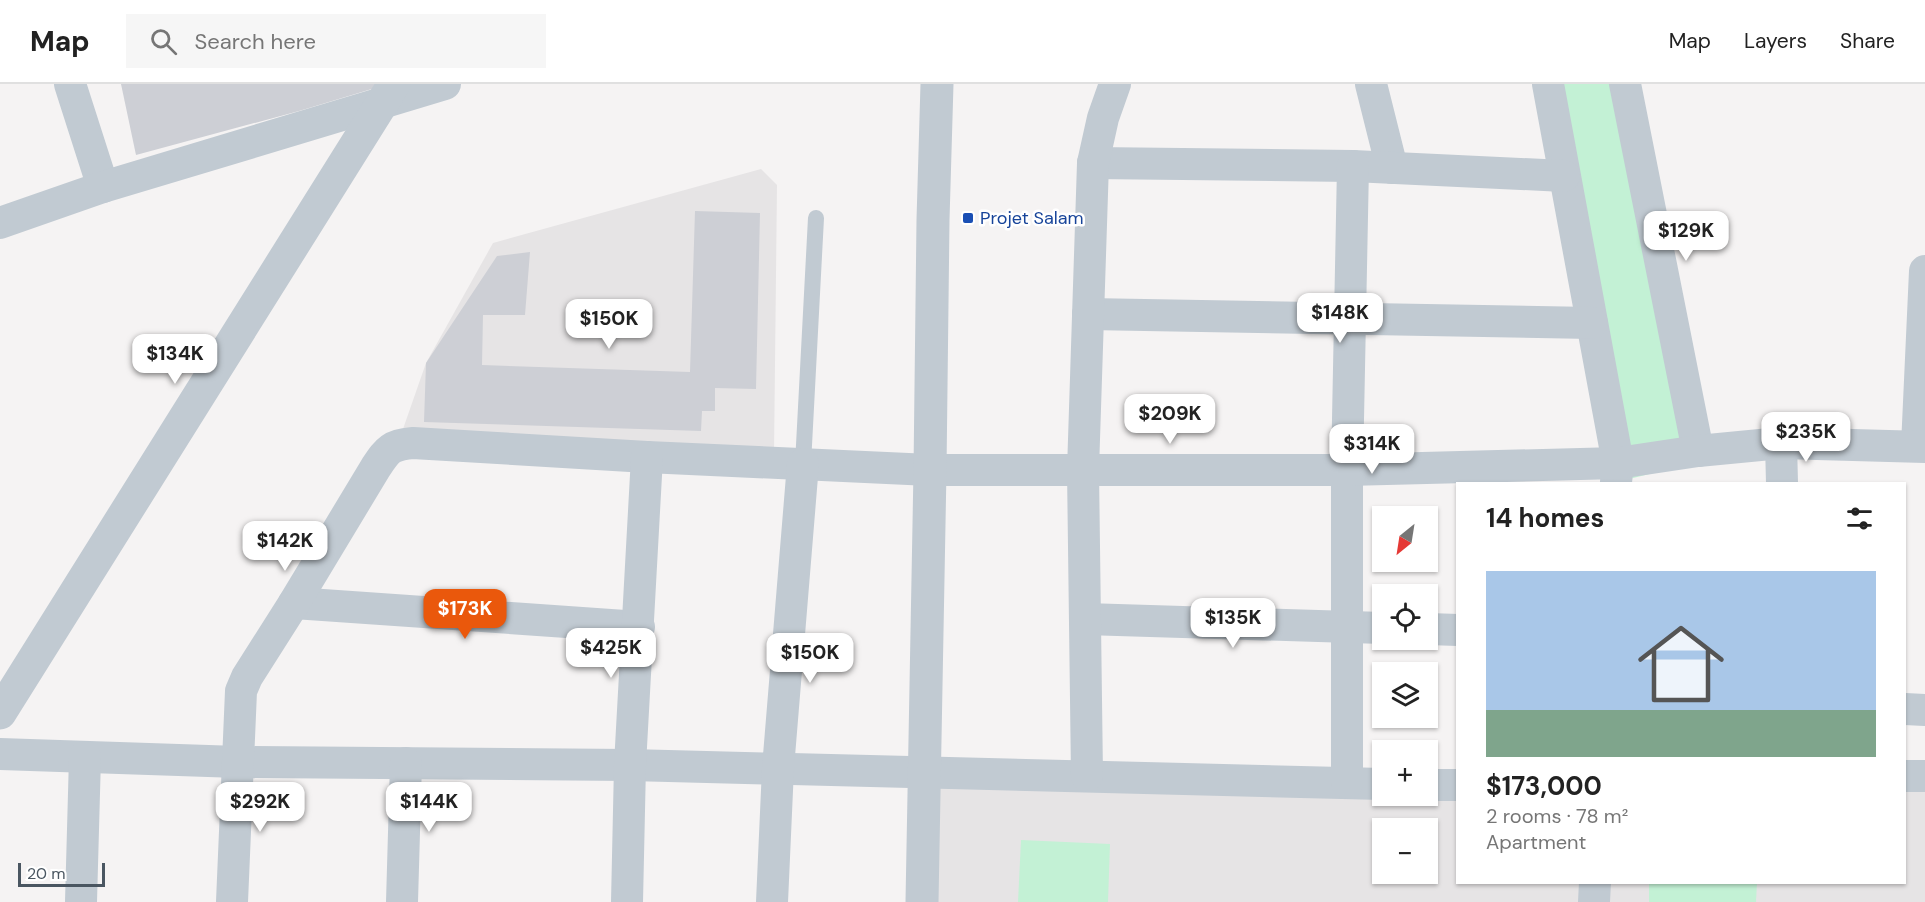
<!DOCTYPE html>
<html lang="en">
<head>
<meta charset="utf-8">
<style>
	:root { --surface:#fff; --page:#f6f6f6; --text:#222; --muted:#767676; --line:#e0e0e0; --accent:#ea580c }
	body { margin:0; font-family:"DM Sans",sans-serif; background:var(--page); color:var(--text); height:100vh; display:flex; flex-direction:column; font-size:22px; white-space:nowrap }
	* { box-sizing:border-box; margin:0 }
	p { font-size:20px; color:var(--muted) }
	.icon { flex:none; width:33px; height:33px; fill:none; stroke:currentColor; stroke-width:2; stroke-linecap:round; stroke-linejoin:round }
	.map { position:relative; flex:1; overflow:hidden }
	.drawer { position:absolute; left:1456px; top:398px; width:450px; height:402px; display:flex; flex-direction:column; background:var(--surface); border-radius:0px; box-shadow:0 2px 4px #0004 }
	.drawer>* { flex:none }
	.needle { width:39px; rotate:210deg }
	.fabs { position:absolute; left:1372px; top:422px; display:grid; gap:12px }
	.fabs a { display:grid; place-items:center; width:66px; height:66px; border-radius:0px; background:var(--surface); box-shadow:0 2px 4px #0004; font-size:30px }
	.scale { position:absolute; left:18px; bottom:15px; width:87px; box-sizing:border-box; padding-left:6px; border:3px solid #4a5661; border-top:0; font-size:16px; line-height:21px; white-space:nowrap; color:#4a5661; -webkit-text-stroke:4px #fff; paint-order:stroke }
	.price { position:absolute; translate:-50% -51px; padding:0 14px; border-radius:12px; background:#fff; color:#222; font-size:20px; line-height:39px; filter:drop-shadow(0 2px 3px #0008) }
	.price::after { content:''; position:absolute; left:50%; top:36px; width:18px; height:14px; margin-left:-9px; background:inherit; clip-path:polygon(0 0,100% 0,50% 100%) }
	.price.active { background:var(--accent); color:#fff }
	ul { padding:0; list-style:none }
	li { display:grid; align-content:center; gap:12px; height:318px; padding:0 30px }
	li span { display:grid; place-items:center; height:186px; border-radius:0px; color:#555 }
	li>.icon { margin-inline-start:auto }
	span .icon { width:108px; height:108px; fill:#fffc; stroke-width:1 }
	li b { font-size:26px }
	h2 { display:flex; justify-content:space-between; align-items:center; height:72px; padding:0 30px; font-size:26px }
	header { display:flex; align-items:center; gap:36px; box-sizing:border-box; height:84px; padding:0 30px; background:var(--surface); border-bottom:2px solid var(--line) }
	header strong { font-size:28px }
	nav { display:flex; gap:33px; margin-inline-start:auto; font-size:21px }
	.search { width:420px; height:54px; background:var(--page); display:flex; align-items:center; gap:15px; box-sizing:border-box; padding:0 21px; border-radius:0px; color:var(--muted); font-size:22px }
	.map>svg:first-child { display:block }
	.education { fill:#e6e4e5; fill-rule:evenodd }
	.green { fill:#c3f1d5 }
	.building { fill:#cdcfd5 }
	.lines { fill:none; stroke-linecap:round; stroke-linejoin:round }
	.service { stroke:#c1cad2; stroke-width:16 }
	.minor { stroke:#c1cad2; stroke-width:32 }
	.tertiary { stroke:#c1cad2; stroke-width:33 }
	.transit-dot { fill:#1a4fb4; stroke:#fff; stroke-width:2 }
	.labels { text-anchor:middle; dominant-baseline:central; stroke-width:5; stroke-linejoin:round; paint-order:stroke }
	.transit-label { font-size:18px; fill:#164399; stroke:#fff; text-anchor:start }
</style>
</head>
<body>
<header>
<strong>Map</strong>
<div class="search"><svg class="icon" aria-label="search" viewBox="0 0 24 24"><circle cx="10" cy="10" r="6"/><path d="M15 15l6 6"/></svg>Search here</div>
<nav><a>Map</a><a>Layers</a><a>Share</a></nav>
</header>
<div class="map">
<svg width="1925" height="818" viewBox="0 0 1925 818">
	<rect width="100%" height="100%" fill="#f5f3f3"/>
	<g class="education">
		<polygon points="761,85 777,101 774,370 403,345 426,279 493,159"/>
		<path d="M1905,698H1925V818H916L920,700L1383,711L1458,710V798H1905ZM1383,744H1428V789H1383Z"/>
	</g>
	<g class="green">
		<polygon points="1540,0 1611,0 1699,378 1629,395"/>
		<polygon points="1021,756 1110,760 1108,818 1018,818"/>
		<polygon points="1649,798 1757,798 1756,818 1649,818"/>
	</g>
	<g class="building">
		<polygon points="121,0 378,0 375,4 299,27 136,71"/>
		<polygon points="695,127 760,129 756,305 715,304 715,327 702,327 701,347 424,338 426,279 497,172 530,168 525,231 483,231 482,281 690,288"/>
	</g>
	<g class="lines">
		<polyline class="service" points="803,380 816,134"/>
		<g class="minor">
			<polyline points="70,0 103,103"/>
			<polyline points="1371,0 1392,84"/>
			<polyline points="1548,0 1618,379 1616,398"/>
			<polyline points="1625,0 1698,367"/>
			<polyline points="1093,79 1353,82 1564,92"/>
			<polyline points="0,139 103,103 445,0"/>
			<polyline points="1088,230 1592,239"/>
			<polyline points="1781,359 1782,399"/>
			<polyline points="1917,362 1925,187"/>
			<polyline points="294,519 639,543"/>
			<polyline points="1085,535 1383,544"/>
			<polyline points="1428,545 1458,546"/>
			<polyline points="1905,625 1925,626"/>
			<polyline points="0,670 238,678 630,681 1383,700"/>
			<polyline points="1087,692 1083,386 1093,79 1103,34 1115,0"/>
			<polyline points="1905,692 1925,692"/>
			<polyline points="1347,699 1347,386 1353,82"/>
			<polyline points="1428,701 1458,701"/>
			<polyline points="81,818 85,673"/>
			<path d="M232,818L241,607L247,593L294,519L376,383C388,365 391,361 413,359L647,373L930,386H1347L1618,379L1698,367L1781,359L1925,363"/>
			<polyline points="402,818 406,679"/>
			<polyline points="627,818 630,681 647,373"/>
			<polyline points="772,818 778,684 803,380"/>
			<polyline points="1594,818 1595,798"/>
		</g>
		<g class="tertiary">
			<polyline points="0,629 394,0"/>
			<polyline points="922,818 930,386 933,136 937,0"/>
		</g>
	</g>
	<rect class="transit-dot" x="962" y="128" width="12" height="12" rx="3"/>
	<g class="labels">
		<g class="transit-label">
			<text x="980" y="134">Projet Salam</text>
		</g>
	</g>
</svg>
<div class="fabs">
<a><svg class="needle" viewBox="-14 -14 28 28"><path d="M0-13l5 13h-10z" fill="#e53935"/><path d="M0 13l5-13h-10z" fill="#767676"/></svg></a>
<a><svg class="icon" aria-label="locate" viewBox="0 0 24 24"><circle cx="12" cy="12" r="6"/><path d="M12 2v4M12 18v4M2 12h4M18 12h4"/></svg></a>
<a><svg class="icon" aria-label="layers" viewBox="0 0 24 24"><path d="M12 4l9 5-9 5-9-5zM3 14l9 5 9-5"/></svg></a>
<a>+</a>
<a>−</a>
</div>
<div class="scale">20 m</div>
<b class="price" style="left:1686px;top:178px">$129K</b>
<b class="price" style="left:1340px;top:260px">$148K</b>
<b class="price" style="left:609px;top:266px">$150K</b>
<b class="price" style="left:175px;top:301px">$134K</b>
<b class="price" style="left:1170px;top:361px">$209K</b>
<b class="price" style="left:1806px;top:379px">$235K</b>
<b class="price" style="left:1372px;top:391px">$314K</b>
<b class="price" style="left:285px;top:488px">$142K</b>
<b class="price active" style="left:465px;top:556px">$173K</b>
<b class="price" style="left:1233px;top:565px">$135K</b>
<b class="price" style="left:611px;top:595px">$425K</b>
<b class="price" style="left:810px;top:600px">$150K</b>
<b class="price" style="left:260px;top:749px">$292K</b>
<b class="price" style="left:429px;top:749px">$144K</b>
<section class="drawer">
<h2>14 homes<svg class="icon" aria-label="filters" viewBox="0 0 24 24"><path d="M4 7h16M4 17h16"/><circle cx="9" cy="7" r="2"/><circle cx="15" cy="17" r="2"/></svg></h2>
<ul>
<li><span style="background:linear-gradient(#a9c7e8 75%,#7fa58c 0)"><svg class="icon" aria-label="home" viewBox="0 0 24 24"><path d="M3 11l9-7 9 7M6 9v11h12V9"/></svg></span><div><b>$173,000</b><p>2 rooms · 78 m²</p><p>Apartment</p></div></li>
</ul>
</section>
</div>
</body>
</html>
